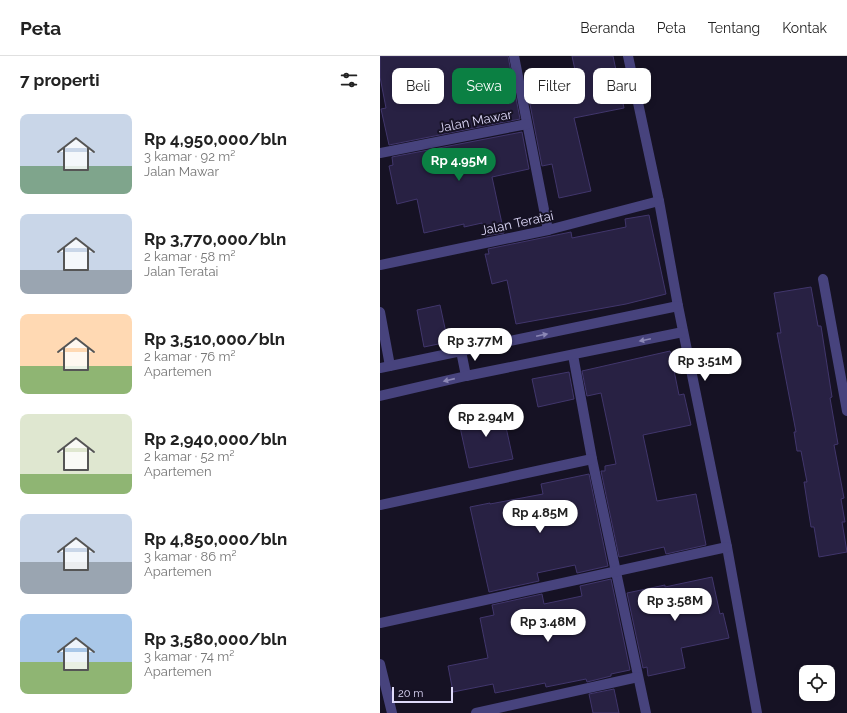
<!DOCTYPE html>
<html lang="id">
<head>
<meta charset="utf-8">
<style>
	:root { --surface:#fff; --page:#f6f6f6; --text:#222; --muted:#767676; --line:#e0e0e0; --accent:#0b8043 }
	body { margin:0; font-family:Raleway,sans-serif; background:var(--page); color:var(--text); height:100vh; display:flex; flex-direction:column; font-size:15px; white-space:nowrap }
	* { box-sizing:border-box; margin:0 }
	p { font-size:13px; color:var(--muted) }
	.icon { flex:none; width:22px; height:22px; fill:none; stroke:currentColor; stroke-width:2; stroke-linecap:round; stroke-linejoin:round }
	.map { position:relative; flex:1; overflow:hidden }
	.sheet { display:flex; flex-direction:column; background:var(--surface); width:380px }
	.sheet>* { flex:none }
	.top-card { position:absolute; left:12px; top:12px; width:380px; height:36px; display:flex; gap:8px }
	.controls { position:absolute; left:419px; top:609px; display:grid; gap:8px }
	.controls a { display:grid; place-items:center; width:36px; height:36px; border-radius:8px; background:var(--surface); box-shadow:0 2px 6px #0003; font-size:20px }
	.scale { position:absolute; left:12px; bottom:10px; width:61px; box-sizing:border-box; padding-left:4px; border:2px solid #dfdafa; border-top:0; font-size:11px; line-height:14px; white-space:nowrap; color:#dfdafa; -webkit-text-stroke:3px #161224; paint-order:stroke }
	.price { position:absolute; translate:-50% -34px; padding:0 9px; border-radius:14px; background:#fff; color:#222; font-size:13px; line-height:26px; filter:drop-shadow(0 1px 2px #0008) }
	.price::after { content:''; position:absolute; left:50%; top:24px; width:12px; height:9px; margin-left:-6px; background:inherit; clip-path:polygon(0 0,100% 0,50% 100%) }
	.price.current { background:var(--accent); color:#fff }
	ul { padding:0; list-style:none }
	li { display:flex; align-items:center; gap:12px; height:100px; padding:0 20px }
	li span { display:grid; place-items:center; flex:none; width:112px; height:80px; border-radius:8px; color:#555 }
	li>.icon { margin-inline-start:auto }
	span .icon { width:48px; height:48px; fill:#fffc; stroke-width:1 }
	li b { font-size:17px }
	h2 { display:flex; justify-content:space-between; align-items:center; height:48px; padding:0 20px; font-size:17px }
	.chip { padding:0 14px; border-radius:8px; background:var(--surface); box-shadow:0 2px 6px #0003; font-size:14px; line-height:36px }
	.chip.current { background:var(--accent); color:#fff }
	header { display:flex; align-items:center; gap:24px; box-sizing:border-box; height:56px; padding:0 20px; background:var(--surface); border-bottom:1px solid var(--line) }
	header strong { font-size:19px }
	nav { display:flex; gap:22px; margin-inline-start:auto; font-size:14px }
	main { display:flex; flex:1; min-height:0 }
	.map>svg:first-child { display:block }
	.building { fill:#282143; stroke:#41366c }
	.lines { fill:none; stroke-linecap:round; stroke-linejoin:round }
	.street { stroke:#47437d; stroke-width:10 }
	.oneway { fill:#8b87b5 }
	.labels { text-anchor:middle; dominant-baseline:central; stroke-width:4; stroke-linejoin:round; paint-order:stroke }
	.street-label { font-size:13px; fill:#dfdafa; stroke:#161224 }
</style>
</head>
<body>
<header>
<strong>Peta</strong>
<nav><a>Beranda</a><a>Peta</a><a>Tentang</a><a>Kontak</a></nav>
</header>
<main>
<section class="sheet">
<h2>7 properti<svg class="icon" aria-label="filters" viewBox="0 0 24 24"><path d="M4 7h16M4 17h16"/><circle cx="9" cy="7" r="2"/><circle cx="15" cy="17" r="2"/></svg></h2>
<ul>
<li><span style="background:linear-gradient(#c9d6e8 65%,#7fa58c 0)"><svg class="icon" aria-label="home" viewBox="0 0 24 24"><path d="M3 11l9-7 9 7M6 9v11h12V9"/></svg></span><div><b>Rp 4,950,000/bln</b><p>3 kamar · 92 m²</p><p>Jalan Mawar</p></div></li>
<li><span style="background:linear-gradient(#c9d6e8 70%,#9aa5b1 0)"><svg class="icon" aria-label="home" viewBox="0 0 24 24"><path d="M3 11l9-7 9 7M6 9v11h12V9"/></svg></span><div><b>Rp 3,770,000/bln</b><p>2 kamar · 58 m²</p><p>Jalan Teratai</p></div></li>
<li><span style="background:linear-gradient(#ffd9b3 65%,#8fb573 0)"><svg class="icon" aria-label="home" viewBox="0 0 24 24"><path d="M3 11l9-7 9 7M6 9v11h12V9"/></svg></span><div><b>Rp 3,510,000/bln</b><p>2 kamar · 76 m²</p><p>Apartemen</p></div></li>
<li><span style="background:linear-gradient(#dfe7d0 75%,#8fb573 0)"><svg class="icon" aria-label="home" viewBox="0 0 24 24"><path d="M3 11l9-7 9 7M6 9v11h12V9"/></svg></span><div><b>Rp 2,940,000/bln</b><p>2 kamar · 52 m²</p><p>Apartemen</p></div></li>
<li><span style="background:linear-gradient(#c9d6e8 60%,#9aa5b1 0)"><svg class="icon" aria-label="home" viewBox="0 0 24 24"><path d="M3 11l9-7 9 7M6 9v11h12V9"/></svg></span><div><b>Rp 4,850,000/bln</b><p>3 kamar · 86 m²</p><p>Apartemen</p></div></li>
<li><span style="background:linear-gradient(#a9c7e8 60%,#8fb573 0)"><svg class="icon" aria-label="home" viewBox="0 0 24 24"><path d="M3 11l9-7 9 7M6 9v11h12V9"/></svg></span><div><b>Rp 3,580,000/bln</b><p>3 kamar · 74 m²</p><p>Apartemen</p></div></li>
</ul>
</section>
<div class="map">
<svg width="467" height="657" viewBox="0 0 467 657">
	<rect width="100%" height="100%" fill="#161224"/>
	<g class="building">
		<polygon points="0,0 128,0 140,63 9,89 1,53 6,52 0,21"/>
		<polygon points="192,0 233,0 244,52 194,62 211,135 179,142 172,108 162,110 148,38 198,28"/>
		<polygon points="142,76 149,113 112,121 124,177 105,180 102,167 84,171 84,168 44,177 37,143 17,148 9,110 13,109 12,101"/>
		<polygon points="269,159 286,238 246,248 136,268 127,224 112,228 105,198 109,198 108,193 191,176 192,182 246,171 245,163"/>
		<polygon points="431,231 438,270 441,270 452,341 450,342 458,388 454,389 464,442 461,443 465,466 462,466 467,496 439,501 434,471 431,471 428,452 424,426 427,426 421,395 417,395 414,376 416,376 397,277 401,277 394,237"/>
		<polygon points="60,249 68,286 44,291 37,254"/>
		<polygon points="290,295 299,339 304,338 311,369 263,379 277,445 316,438 326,489 286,498 284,491 239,501 221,415 225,415 225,410 236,408 221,337 207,340 202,315"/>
		<polygon points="189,316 194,343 158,351 152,323"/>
		<polygon points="122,353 133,403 89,412 78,362"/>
		<polygon points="209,418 228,510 197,517 195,509 157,517 159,525 109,536 90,451 110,447 110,448 163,438 161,428"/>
		<polygon points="332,521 340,558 343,557 349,582 301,592 305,612 268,620 267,611 263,612 247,537 285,529 285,531"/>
		<polygon points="231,523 250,614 231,618 231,620 207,626 206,623 166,631 165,627 115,637 113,628 73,636 68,610 108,602 100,562 114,559 112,549 162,538 164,548 202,540 200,530"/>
		<polygon points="234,633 239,657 213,657 209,638"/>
	</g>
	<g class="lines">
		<g class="street">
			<polyline points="134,0 168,174"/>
			<polyline points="248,0 279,145 298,250 347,491 377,657"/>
			<polyline points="0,97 147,68"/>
			<polyline points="0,209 168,174 279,145"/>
			<polyline points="443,223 467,355"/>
			<polyline points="0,256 10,310"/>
			<polyline points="81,295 86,320"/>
			<polyline points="193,299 212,403 266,657"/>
			<polyline points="0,312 298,250"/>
			<polyline points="0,340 86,320 303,276"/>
			<polyline points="0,449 212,403"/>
			<polyline points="0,567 347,491"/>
			<polyline points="0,608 12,657"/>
			<polyline points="96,657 258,621"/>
		</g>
	</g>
	<defs><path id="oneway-solid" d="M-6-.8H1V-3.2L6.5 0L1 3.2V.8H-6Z"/></defs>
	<g class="oneway">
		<use href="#oneway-solid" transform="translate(162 279) rotate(-12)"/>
		<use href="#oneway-solid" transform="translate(265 284) rotate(168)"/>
		<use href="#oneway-solid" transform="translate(69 324) rotate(167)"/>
	</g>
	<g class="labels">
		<g class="street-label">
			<text transform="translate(95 65) rotate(-11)">Jalan Mawar</text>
			<text transform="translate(137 167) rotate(-12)">Jalan Teratai</text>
		</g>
	</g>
</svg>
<div class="controls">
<a><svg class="icon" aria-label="locate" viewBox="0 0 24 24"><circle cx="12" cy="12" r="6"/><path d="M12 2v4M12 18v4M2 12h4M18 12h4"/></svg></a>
</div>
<div class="scale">20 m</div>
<b class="price current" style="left:79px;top:126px">Rp 4.95M</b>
<b class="price" style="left:95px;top:306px">Rp 3.77M</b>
<b class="price" style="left:325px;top:326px">Rp 3.51M</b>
<b class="price" style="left:106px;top:382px">Rp 2.94M</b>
<b class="price" style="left:160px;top:478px">Rp 4.85M</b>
<b class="price" style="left:295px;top:566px">Rp 3.58M</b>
<b class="price" style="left:168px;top:587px">Rp 3.48M</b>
<div class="top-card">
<a class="chip">Beli</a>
<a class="chip current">Sewa</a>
<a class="chip">Filter</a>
<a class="chip">Baru</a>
</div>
</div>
</main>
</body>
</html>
